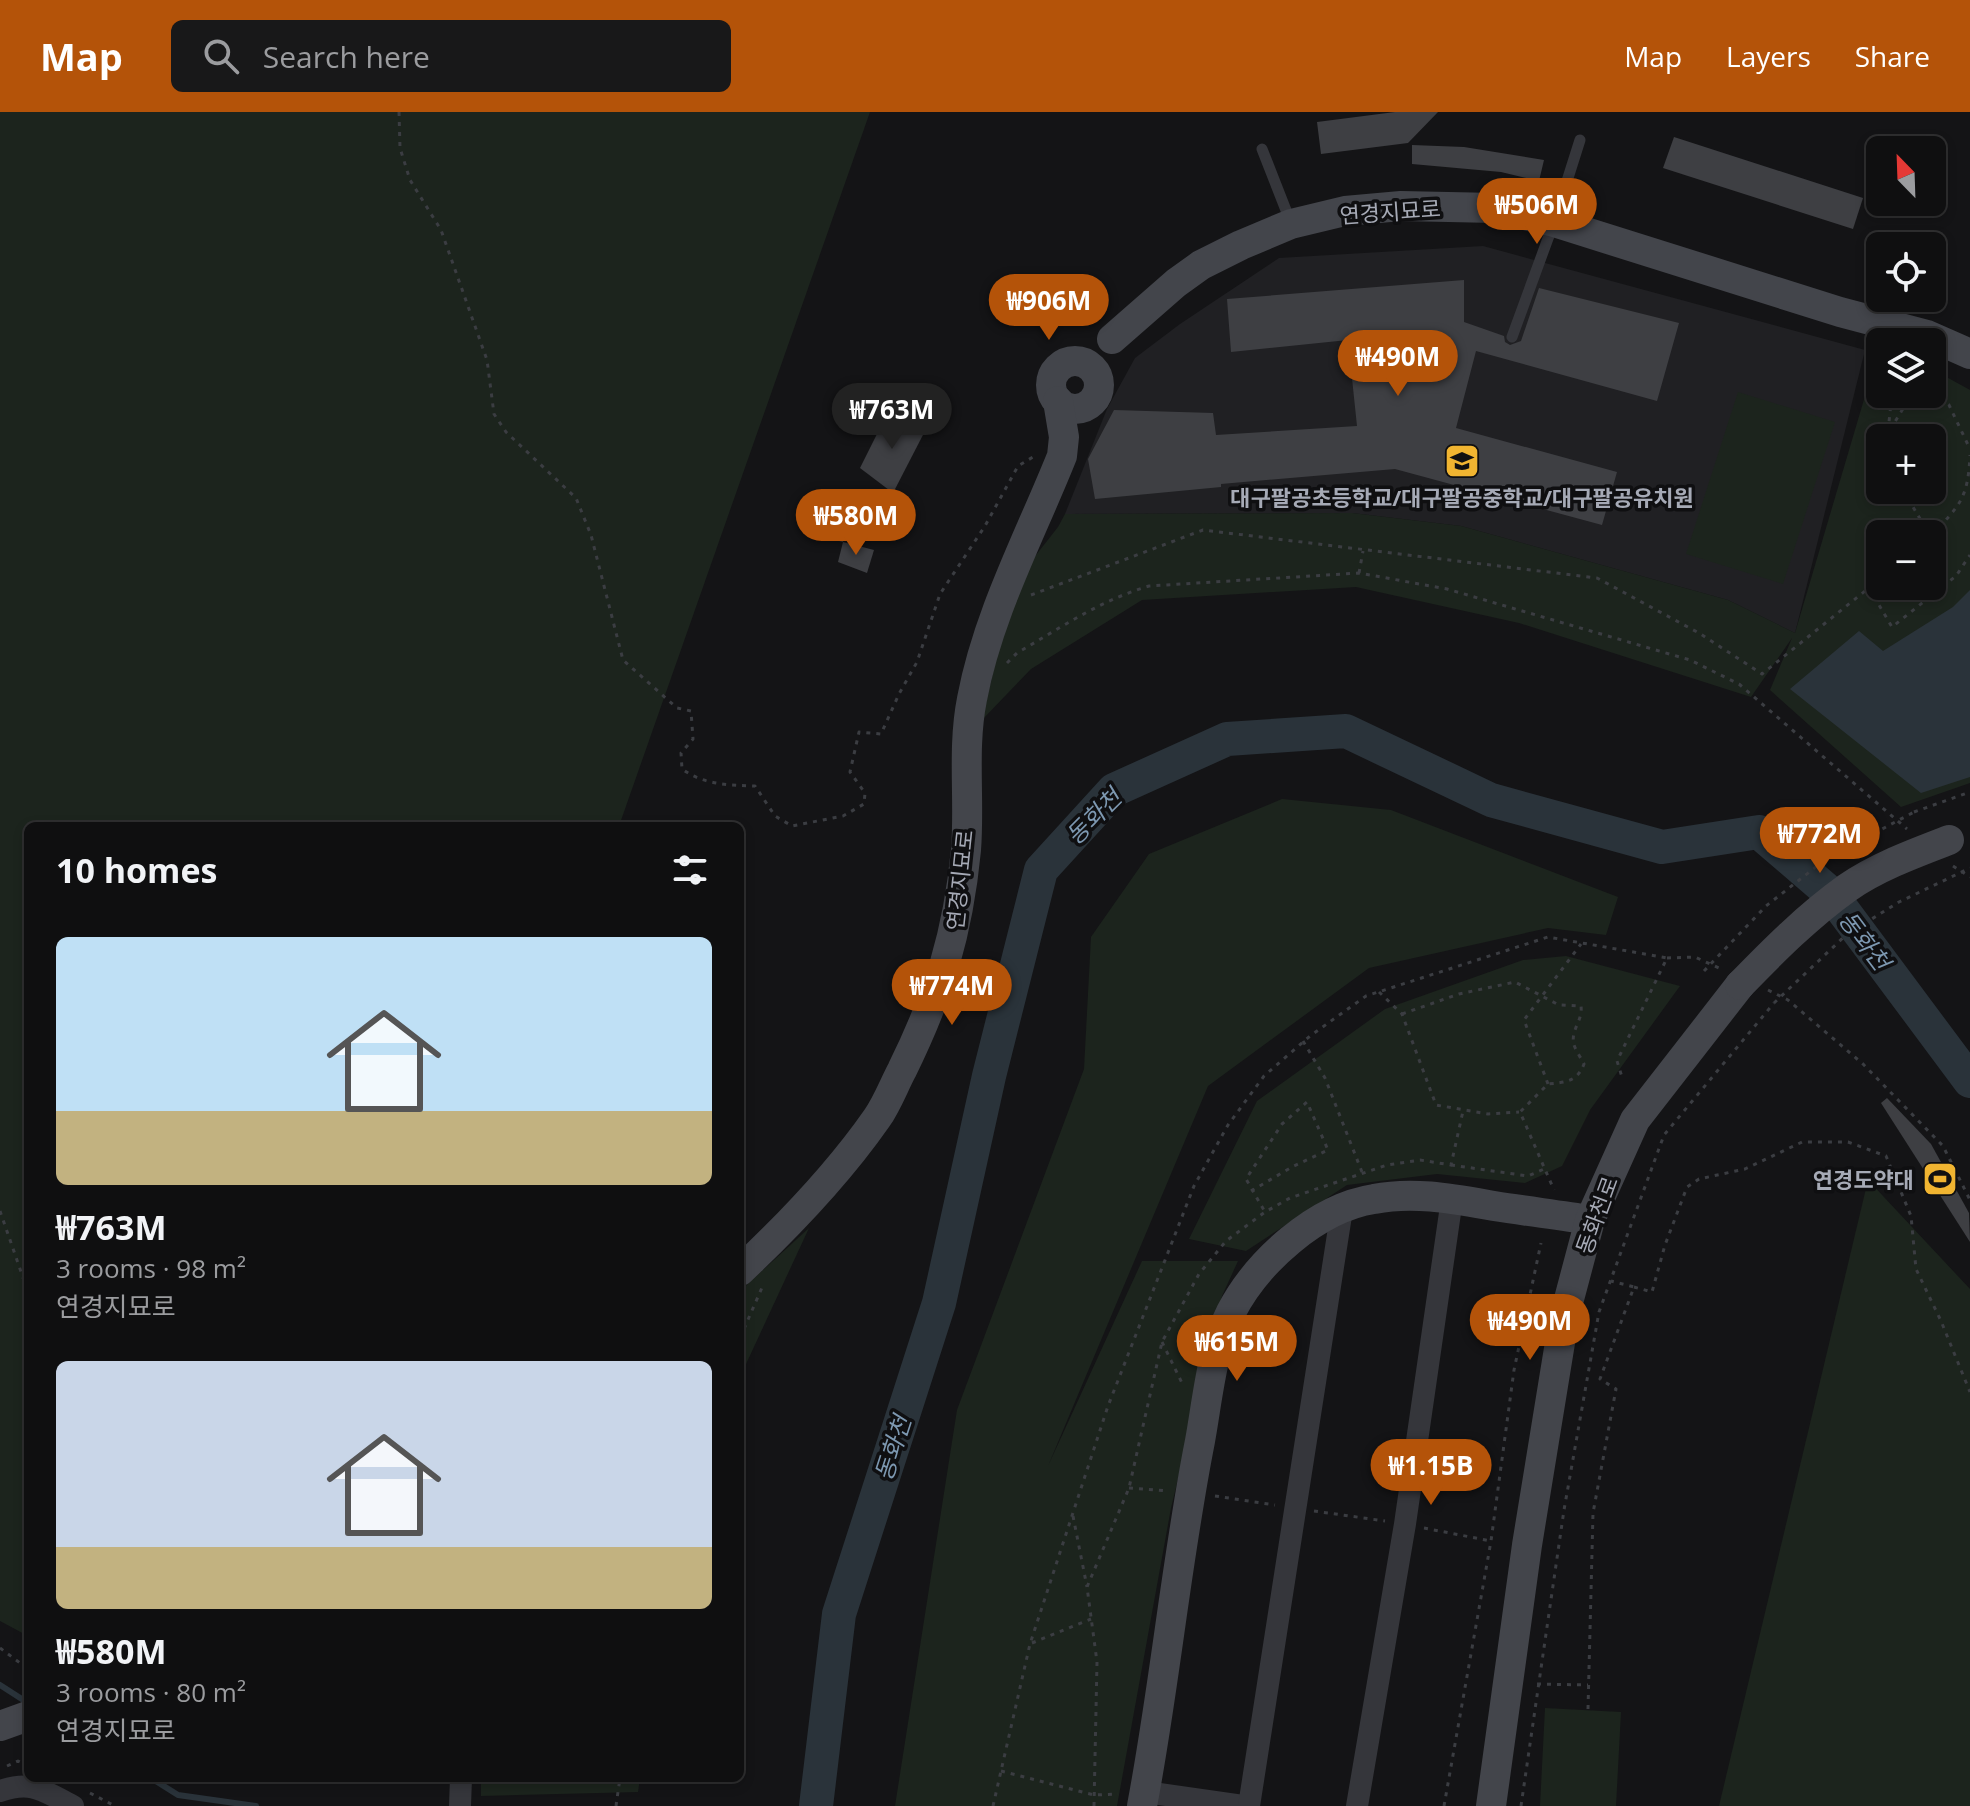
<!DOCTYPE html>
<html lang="en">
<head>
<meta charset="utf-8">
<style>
	:root { --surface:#0f0f10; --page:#181819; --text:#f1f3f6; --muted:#9b9c9f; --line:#2f2f30; --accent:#b45309 }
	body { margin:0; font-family:"Open Sans","Noto Sans KR",sans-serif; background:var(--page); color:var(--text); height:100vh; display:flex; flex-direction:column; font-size:30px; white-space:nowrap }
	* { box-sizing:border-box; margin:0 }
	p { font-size:26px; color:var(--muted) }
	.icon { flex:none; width:44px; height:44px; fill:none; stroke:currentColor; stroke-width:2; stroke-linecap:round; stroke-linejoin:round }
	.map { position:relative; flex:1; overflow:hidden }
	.drawer { position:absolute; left:24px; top:710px; width:720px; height:960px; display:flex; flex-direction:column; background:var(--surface); border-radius:12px; box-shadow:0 4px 12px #0003,0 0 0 2px var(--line) }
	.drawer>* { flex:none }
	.needle { width:52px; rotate:337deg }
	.controls { position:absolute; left:1866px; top:24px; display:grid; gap:16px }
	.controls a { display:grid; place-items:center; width:80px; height:80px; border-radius:12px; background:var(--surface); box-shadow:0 4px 12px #0003,0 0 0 2px var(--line); font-size:40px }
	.price { position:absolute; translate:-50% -68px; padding:0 18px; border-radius:28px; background:var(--accent); color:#fff; font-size:26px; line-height:52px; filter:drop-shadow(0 2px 4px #0008) }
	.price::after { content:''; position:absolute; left:50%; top:48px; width:24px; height:18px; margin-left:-12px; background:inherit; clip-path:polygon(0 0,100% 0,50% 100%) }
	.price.active { background:#222; color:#fff }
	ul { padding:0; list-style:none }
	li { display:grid; align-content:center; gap:16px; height:424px; padding:0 32px }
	li span { display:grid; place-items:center; height:248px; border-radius:12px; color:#555 }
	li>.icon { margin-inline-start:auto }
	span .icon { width:144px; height:144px; fill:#fffc; stroke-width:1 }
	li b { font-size:34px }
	h2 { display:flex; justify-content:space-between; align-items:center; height:96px; padding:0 32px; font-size:34px }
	header { display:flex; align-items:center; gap:48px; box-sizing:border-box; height:112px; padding:0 40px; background:var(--accent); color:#fff }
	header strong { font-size:38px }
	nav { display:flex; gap:44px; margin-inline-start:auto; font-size:28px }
	.search { width:560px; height:72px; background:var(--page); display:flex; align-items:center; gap:20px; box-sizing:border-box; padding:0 28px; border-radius:12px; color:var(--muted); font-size:30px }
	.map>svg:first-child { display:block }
	.built { fill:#202023 }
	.green { fill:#1c241d; fill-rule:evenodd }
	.water { fill:#2a333a }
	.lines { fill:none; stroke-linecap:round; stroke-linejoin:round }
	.stream { stroke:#2a333a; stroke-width:6 }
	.river { stroke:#2a333a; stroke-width:34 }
	.building { fill:#3e3f43 }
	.path { stroke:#3b3d42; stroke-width:3; stroke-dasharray:4 6; stroke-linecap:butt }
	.lane { stroke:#35363b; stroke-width:11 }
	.street { stroke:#35363b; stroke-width:22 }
	.secondary { stroke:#43454b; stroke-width:30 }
	.path-bridge { stroke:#3b3d42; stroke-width:3; stroke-dasharray:4 6; stroke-linecap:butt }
	.secondary-bridge { stroke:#43454b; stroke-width:30 }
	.labels { text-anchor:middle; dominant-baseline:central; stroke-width:7; stroke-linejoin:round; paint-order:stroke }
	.street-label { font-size:22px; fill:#a6aab6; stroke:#0f0f11 }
	.poi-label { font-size:22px; font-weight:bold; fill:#a6aab6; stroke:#0f0f11 }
	.water-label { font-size:24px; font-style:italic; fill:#7d98b1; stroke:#0f0f11 }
</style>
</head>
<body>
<header>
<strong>Map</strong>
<div class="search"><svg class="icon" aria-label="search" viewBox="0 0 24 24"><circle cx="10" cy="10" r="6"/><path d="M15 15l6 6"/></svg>Search here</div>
<nav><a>Map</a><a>Layers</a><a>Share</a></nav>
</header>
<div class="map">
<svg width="1970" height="1694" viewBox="0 0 1970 1694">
	<rect width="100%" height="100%" fill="#141416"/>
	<polygon class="built" points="1483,134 1865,238 1795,521 1728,488 1461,414 1352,401 1065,402 1107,297 1135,246 1180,212 1279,146"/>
	<g class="green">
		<polygon points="0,0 870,0 619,714 28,714 28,1524 0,1509"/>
		<path d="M1878,240L1880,241V282H1932V257L1970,278V671L1901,695L1770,578L1792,526L1751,585L1519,511L1356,475L1142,488L1031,557L982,608L1014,471L1058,415L1065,402L1352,401L1461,414L1728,488L1795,521ZM1880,326H1932V378H1880ZM1880,422H1932V474H1880Z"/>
		<polygon points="1738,280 1835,310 1783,472 1686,442"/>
		<polygon points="1282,687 1391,698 1618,785 1606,823 1548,816 1369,856 1208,974 1048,1354 1142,1149 1238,1149 1222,1184 1171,1396 1117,1694 895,1694 957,1298 1084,957 1091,825 1149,742"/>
		<polygon points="1566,844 1680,874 1590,998 1562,1054 1525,1071 1437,1062 1347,1073 1246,1139 1189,1127 1257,989 1385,897 1523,848"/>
		<polygon points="1868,1068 1970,1177 1970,1694 1719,1694"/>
		<polygon points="809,1116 740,1265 740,1179"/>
		<polygon points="1545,1596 1621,1600 1616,1694 1540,1694"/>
		<polygon points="481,1666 640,1666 638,1680 481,1684"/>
	</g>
	<polygon class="water" points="1970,478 1970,665 1921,681 1790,577 1859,519 1883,539 1953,495"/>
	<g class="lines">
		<g class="stream">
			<polyline points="0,1573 28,1591"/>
			<polyline points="151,1666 178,1683 256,1694"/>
		</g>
		<polyline class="river" points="816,1694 839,1502 939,1191 989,964 1041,758 1114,678 1227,627 1346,619 1491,688 1662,735 1759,720 1830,781 1970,969"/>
	</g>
	<g class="building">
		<polygon points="1395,0 1438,0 1408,31 1321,42 1317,10"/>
		<polygon points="1674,25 1863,86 1853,117 1663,56"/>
		<polygon points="1412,33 1464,35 1544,48 1539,69 1501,60 1412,52"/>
		<polygon points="1464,168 1464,210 1504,224 1505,230 1510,233 1521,229 1539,176 1679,211 1657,289 1476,239 1456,316 1617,360 1602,413 1395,357 1221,372 1221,375 1095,387 1088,347 1114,298 1213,301 1216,323 1357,314 1348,228 1231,240 1227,187"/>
		<polygon points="888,300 925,319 893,381 860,356"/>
		<polygon points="832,398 849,406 843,430 824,425"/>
		<polygon points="843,430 874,438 867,461 838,450"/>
		<polygon points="1887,986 1931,1032 1969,1101 1970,1130 1881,991"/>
	</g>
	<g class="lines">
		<g class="path">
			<path d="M399,0L400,36L410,68L441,118L487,248L494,302L506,320L576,386L591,423L623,548L677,596L691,599L693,627L681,641L682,657C704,673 728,673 755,674L775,704L792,714L843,704L864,692L865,681L850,660L859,620L881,622L899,582L917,550L940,482L985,414L1018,354L1033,345"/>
			<polyline points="1932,281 1949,293 1970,337"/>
			<polyline points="1888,319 1892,282"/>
			<polyline points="1885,326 1912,282"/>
			<polyline points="1880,332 1877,336 1880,340"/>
			<polyline points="1903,378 1929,422"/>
			<path d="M1932,422C1961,393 1968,385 1970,343"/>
			<polyline points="1359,461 1363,439"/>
			<polyline points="1869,476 1892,515 1956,464 1970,443"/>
			<polyline points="1031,483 1203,418 1597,466 1699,521 1762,562 1880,467"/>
			<path d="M1007,551L1017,541C1060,516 1101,488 1149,474L1359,461L1447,477L1690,548L1739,572L1907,717"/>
			<polyline points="1914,700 1970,680"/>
			<polyline points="1953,754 1970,765"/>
			<polyline points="1667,846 1695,845 1721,857"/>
			<polyline points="1768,878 1788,888 1863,952 1943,1034 1970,1088"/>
			<polyline points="1379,880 1402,902 1436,993 1488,1002 1519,1000"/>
			<path d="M1402,902L1459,882L1515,870L1559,893L1581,894C1583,909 1570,918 1574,933C1576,939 1581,946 1584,952C1577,970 1566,970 1548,972L1520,1000L1554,1078"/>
			<polyline points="1303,929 1325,966 1362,1060"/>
			<polyline points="1548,972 1524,908 1581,832"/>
			<polyline points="1451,1053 1528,1064 1544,1057"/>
			<polyline points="1251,1079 1292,1055 1328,1038 1307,990 1282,1012 1246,1067 1265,1100"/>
			<polyline points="0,1099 28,1180"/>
			<polyline points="1634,1175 1652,1180 1665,1133 1687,1075 1699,1067 1745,1057 1802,1030 1848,1030 1886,1044 1911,1104 1916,1157 1941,1209 1970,1280"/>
			<polyline points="740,1226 764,1171"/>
			<polyline points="1162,1230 1183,1273"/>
			<polyline points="1129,1376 1168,1379"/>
			<polyline points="1215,1384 1275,1393"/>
			<polyline points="1314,1399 1385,1409"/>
			<polyline points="1073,1404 1087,1475"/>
			<polyline points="1424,1416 1491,1429"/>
			<polyline points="1032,1531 1091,1507"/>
			<polyline points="0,1536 28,1557"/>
			<polyline points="1537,1572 1588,1573"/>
			<polyline points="1588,1597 1593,1401 1616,1277 1600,1267 1634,1175 1611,1169"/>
			<polyline points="7,1654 18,1649 26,1653"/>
			<polyline points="1001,1659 1094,1683 1118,1682"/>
			<polyline points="90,1681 115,1694"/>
			<polyline points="616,1694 620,1666"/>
			<polyline points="993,1694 1030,1532 1108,1294 1194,1074 1228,1013 1264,964 1310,924 1366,884 1548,825 1667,846 1617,949 1622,965"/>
			<polyline points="1094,1694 1097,1550 1087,1475 1129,1376 1162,1230 1199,1162 1226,1129 1265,1100 1290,1086 1387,1053 1420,1048 1451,1053 1463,999"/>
			<polyline points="1444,1694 1491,1429 1514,1258 1541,1131"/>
			<polyline points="1521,1694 1564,1398 1599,1200 1664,1023 1774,891"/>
		</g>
		<g class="lane">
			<polyline points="1262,37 1291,111"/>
			<polyline points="1512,225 1554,110 1580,28"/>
		</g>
		<g class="street">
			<path d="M0,1679C33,1668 43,1679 73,1694"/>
			<polyline points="1145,1680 1243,1694"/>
			<polyline points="460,1694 461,1666"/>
			<polyline points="1249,1694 1342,1097"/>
			<polyline points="1357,1694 1405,1412 1452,1087"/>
		</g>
		<g class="secondary">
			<polyline points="1112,227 1176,171 1201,153 1241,133 1291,112 1345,99 1401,94 1496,96 1554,110 1840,200 1927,223 1970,242"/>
			<circle cx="1075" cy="273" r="24"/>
			<path d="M740,1159C790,1112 838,1062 877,1006C887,992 894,973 902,958C939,883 958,821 966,738C970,688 962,637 972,587C988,502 1030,424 1062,344L1064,325L1058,289"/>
			<polyline points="0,1614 28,1604"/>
			<path d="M1142,1694C1165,1573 1176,1450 1200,1329C1208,1285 1211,1240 1231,1200C1257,1150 1316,1096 1374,1087C1414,1079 1454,1087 1494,1094C1526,1099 1558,1103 1590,1108"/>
			<polyline points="1491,1694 1527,1433 1564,1206 1590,1108 1635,1008 1740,873"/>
		</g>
		<g class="path-bridge">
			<polyline points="1704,859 1766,794 1826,747 1914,700"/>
			<polyline points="1774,891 1846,823 1899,790 1970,756"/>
		</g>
		<path class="secondary-bridge" d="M1740,873C1774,838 1808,804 1847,776C1877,755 1915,741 1949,728"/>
	</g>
	<defs>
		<g id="school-square" transform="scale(1.8)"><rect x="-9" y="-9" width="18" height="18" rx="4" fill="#f1b531" stroke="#0f0f11"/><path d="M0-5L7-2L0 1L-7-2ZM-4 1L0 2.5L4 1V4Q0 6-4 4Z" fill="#111"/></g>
		<g id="stadium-square" transform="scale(1.8)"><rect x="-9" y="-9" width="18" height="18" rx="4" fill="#f1b531" stroke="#0f0f11"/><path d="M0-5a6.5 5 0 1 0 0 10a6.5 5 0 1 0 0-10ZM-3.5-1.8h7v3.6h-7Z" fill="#111"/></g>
	</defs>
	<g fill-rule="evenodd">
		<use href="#school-square" x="1462" y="349"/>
		<use href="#stadium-square" x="1940" y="1067"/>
	</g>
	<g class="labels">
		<g class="street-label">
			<text transform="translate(1390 99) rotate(-4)">연경지묘로</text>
			<text transform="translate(959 768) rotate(-84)">연경지묘로</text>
			<text transform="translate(1596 1103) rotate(-70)">동화천로</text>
		</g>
		<g class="poi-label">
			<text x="1462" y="385">대구팔공초등학교/대구팔공중학교/대구팔공유치원</text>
			<text x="1914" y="1067" text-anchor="end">연경도약대</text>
		</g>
		<g class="water-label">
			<text transform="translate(1093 704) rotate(-45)">동화천</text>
			<text transform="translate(1865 828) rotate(53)">동화천</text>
			<text transform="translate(892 1336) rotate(-72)">동화천</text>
		</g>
	</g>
</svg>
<div class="controls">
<a><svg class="needle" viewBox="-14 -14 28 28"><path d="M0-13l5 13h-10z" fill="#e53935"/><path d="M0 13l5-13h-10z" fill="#9b9c9f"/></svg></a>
<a><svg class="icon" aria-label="locate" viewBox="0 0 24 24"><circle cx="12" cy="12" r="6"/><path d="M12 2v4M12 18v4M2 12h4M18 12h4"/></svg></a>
<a><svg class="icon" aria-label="layers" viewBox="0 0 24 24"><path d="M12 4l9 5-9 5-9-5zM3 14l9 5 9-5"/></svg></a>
<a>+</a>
<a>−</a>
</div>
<b class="price" style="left:1537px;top:134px">₩506M</b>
<b class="price" style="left:1049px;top:230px">₩906M</b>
<b class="price" style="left:1398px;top:286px">₩490M</b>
<b class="price active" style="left:892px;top:339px">₩763M</b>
<b class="price" style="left:856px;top:445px">₩580M</b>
<b class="price" style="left:1820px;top:763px">₩772M</b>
<b class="price" style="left:952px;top:915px">₩774M</b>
<b class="price" style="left:1530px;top:1250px">₩490M</b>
<b class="price" style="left:1237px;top:1271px">₩615M</b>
<b class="price" style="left:1431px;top:1395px">₩1.15B</b>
<section class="drawer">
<h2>10 homes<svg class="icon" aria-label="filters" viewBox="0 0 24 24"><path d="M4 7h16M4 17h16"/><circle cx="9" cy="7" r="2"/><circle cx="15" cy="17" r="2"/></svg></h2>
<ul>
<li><span style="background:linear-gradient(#bfe0f5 70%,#c2b280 0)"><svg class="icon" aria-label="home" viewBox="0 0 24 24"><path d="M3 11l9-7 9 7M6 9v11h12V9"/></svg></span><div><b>₩763M</b><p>3 rooms · 98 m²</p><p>연경지묘로</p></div></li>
<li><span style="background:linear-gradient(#c9d6e8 75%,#c2b280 0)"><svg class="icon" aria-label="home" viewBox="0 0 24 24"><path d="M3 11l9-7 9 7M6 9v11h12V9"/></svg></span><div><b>₩580M</b><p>3 rooms · 80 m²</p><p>연경지묘로</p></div></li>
</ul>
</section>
</div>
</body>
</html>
